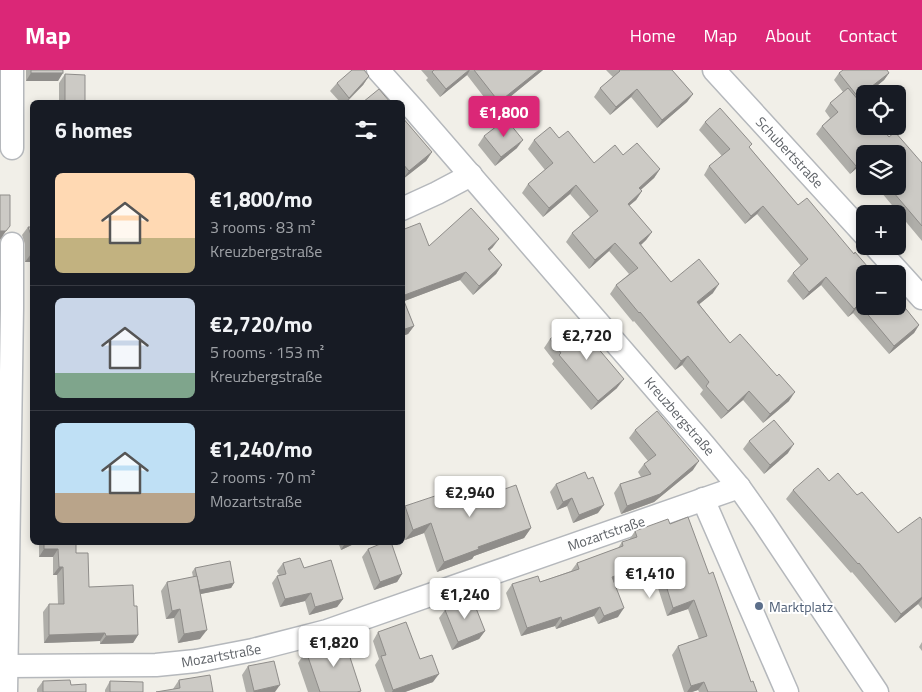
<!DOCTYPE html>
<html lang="en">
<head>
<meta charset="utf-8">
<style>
	:root { --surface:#171b24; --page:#20242c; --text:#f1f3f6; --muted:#9ea1a6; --line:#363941; --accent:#db2777 }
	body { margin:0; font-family:"Titillium Web",sans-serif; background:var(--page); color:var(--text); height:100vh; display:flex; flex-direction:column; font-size:19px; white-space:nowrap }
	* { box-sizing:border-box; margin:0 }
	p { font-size:16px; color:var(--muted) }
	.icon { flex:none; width:28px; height:28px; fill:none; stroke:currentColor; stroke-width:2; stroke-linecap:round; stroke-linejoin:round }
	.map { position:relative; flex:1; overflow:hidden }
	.side { position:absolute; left:30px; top:30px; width:375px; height:445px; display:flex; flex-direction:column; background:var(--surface); border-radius:8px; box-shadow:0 2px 8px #0003 }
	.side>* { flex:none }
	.tools { position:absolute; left:856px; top:15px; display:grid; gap:10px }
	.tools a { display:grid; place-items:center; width:50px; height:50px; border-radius:8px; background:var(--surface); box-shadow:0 2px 8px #0003; font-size:25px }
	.price { position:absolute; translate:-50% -42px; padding:0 11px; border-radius:5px; background:#fff; color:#222; font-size:16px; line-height:32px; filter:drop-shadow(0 1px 2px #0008) }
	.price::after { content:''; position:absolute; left:50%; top:30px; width:15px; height:11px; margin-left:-8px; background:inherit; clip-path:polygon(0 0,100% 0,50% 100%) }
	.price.current { background:var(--accent); color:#fff }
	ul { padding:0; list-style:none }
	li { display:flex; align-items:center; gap:15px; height:125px; padding:0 25px }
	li+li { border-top:1px solid var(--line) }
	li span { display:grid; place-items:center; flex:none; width:140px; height:100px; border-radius:8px; color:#555 }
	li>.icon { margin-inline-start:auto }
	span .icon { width:60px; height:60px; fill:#fffc; stroke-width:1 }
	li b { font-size:21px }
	h2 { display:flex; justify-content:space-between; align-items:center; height:60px; padding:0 25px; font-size:21px }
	header { display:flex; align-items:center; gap:30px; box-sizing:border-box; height:70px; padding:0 25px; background:var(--accent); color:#fff }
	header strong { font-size:24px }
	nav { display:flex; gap:28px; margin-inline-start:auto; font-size:18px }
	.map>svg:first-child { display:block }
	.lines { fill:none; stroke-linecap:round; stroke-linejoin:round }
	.street-casing { stroke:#b5b8bc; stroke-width:25 }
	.street { stroke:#fff; stroke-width:22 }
	.wall { fill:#afaea9 }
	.shaded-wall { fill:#8f8d8a }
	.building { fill:#cccac5; stroke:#8f8d8a }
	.service-dot { fill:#5c6f8a; stroke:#fff; stroke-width:2 }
	.labels { text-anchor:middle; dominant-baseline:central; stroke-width:4; stroke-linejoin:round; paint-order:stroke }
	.street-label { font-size:14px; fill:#5f6368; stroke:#fff }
	.service-label { font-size:14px; fill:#4e5e75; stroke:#fff; text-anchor:start }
</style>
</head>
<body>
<header>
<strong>Map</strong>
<nav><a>Home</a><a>Map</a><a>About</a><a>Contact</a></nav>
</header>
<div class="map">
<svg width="922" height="622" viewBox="0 0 922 622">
	<rect width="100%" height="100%" fill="#f1efe8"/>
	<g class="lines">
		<g class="street-casing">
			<g id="street">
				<polyline points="378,0 415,41 704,375 739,417 763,451 877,622"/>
				<polyline points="714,0 865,165"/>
				<polyline points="12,78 12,0"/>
				<polyline points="402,139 437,123 471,105"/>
				<polyline points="875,176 922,228"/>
				<polyline points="703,429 787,622"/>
				<polyline points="6,596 156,595 196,591 253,580 327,561 739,417"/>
				<polyline points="6,622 12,238 12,174"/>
			</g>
		</g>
		<use href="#street" class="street"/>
	</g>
	<g class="wall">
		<polygon points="26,0 63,0 58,11 26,11"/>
		<polygon points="421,0 543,0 494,40 467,5 440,27 426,10 428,8"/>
		<polygon points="606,0 672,0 693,24 687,32 657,58 631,27 610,45 594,27 600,18 613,7"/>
		<polygon points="839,3 889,3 884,10 867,24 865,24 865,25 859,30 889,67 922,93 922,171 876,116 898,116 865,84 865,104 859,96 850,104 816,64 822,56 830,48 825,41 830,33 843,22 834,10"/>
		<polygon points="65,4 85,32 59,32 59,13"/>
		<polygon points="369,6 363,15 347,32 340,32 330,21 337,13"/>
		<polygon points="402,47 432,82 426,91 403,109 402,108"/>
		<polygon points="705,52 750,78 798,135 865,204 919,255 914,263 889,284 853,243 848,247 821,215 803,230 787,211 793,203 801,196 757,144 745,154 704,105 709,96 722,86 699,60"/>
		<polygon points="484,66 517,78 495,96 478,75"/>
		<polygon points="559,68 594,93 623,85 660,99 654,108 640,120 642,121 636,130 629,136 652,162 646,170 641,175 671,212 713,223 699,234 730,273 789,331 763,353 743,330 721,349 700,324 703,320 682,295 675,300 634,251 633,252 610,224 616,215 629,204 609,181 589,199 566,172 572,163 590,147 570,124 543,147 522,123 528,114 545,100 528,79 534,70"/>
		<polygon points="28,157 32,157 32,192 25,192 25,174 22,165"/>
		<polygon points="402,160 429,176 493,177 489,181 502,195 496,204 473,225 460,210 404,231 414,256 408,264 402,266"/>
		<polygon points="550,269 617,318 591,340 552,294 554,291 544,278"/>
		<polygon points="635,360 693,400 654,432 621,444 614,423 620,414 641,407 638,402 644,394 648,391 629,368"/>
		<polygon points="749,371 788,383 764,404 743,379"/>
		<polygon points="829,411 857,425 898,463 922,450 922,539 918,534 895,553 852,502 851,503 786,429 793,420"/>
		<polygon points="556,414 598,443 573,453 567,436 557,440 550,422"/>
		<polygon points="479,419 488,425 531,458 524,468 474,486 472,489 437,502 424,463 405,470 402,461 402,439 405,436"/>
		<polygon points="670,454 709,504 751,612 757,622 699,622 698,620 692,622 684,622 672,585 678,576 699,569 688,539 667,546 658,518 648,521 642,503 615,512 618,547 598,554 594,546 556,559 555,556 521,566 506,523 512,514 540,512 571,501 577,493 618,478 622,472 629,470 635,461"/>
		<polygon points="39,472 76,472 76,483 89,517 134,536 138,565 133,573 100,574 100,571 44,573 43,542 49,534 58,534 57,505 53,505 53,487 39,487"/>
		<polygon points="338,472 358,472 341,480"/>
		<polygon points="368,479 402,504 397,512 374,520 362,487"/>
		<polygon points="283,493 304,498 343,529 337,537 309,545 305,531 280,537 272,513 277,506 279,505 277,501"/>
		<polygon points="195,498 234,513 231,518 200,524 200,569 178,573 174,548 166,549 161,521 167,512 193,507 192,502"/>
		<polygon points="445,540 485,561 479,569 452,580 439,548"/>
		<polygon points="378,562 420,589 433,612 405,622 385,622 375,595 379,589 373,571"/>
		<polygon points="922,572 922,581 919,577"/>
		<polygon points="306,581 361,621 360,622 308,622 298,593"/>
		<polygon points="248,596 275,622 246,622 242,605"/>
		<polygon points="179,610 213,622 173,619"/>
		<polygon points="43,611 71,615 86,622 37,622 37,619"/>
		<polygon points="110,611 143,622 105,622 105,620"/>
	</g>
	<g class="shaded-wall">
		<polygon points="469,0 470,0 467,5 440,27 446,19"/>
		<polygon points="539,0 543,0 494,40 499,32"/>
		<polygon points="31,3 63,3 58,11 26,11"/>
		<polygon points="889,3 884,10 867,24 865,24 865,25 853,35 858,27"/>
		<polygon points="369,6 363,15 346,32 349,28"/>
		<polygon points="637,19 631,27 610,45 616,37"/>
		<polygon points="693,24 687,32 657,58 662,50"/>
		<polygon points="523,70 517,78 495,96 501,87"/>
		<polygon points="432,82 426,91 403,109 409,101"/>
		<polygon points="864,88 859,96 850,104 856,96"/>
		<polygon points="660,99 654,108 633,127 639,118"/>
		<polygon points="576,115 570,124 543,147 549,138"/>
		<polygon points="642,121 636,130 621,142 628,134"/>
		<polygon points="763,136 757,144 745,154 751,146"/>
		<polygon points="0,161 6,161 0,170"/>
		<polygon points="652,162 646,170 633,182 639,173"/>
		<polygon points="499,169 493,177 481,188 488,179"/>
		<polygon points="615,173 609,181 589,199 595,190"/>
		<polygon points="31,184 32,184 32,192 25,192"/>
		<polygon points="502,195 496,204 473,225 479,216"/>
		<polygon points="466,202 460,210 402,232 402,226"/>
		<polygon points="826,207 821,215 803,230 809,222"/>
		<polygon points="719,214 713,223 691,241 697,232"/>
		<polygon points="859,234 853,243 848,247 854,239"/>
		<polygon points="919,255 914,263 889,284 894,276"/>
		<polygon points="414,256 408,264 402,266 402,260"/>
		<polygon points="688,286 682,295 675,300 681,291"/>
		<polygon points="624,309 617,318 591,340 598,331"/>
		<polygon points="749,321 743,330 721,349 728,341"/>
		<polygon points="795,322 789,331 763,353 770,344"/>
		<polygon points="794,374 788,383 764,404 770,395"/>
		<polygon points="699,391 693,400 654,432 621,444 627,436"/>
		<polygon points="572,428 567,436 557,440 563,432"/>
		<polygon points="604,435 598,443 573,453 579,445"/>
		<polygon points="431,453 424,463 405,470 413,460"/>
		<polygon points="531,458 524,468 474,486 472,489 437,502 444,492 478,477"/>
		<polygon points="351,472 358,472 341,480 344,475"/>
		<polygon points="44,479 58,479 53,487 39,487"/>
		<polygon points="648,494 642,503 606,515 612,507"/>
		<polygon points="59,497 63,497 57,505 53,505"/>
		<polygon points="402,504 397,512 374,520 380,512"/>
		<polygon points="664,509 658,518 648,521 654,513"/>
		<polygon points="234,513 231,518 196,525 200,520"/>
		<polygon points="311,523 305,531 280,537 285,529"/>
		<polygon points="922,527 922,529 918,534 895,553 901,544"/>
		<polygon points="343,529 337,537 309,545 315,537"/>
		<polygon points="694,530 688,539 667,546 673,538"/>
		<polygon points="600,537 594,546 556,559 562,551"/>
		<polygon points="624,538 618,547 598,554 604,546"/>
		<polygon points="180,539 174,548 166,549 172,541"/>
		<polygon points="561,547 555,556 521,566 527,558"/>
		<polygon points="207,560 200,569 178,573 184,564"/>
		<polygon points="485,561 479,569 452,580 458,572"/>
		<polygon points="105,563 100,571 44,573 49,565"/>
		<polygon points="138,565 133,573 100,574 106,566"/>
		<polygon points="439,604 433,612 405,622 392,622 393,620"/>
		<polygon points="704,612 698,620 692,622 687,622 691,616"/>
		<polygon points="280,615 275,622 253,622 254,621"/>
	</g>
	<g class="building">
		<rect x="31" y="0" width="32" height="3"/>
		<polygon points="352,0 364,0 369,6 349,28 337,13"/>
		<polygon points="434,0 433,0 469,0 446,19 432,2"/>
		<polygon points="474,0 539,0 499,32"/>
		<polygon points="619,0 672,0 693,24 662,50 637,19 616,37 600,18 620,1"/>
		<polygon points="843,0 887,0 889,3 858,27 839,3"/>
		<polygon points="65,4 85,5 85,32 65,32"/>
		<polygon points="848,18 865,38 865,56 880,56 889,67 895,62 922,93 922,156 888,116 898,116 898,84 865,84 865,89 864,88 856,96 822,56 838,42 830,33"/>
		<polygon points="379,19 390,32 363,32"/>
		<polygon points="720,38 752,74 749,77 798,135 807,128 854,184 855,182 874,204 865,204 865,236 898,236 898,229 919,255 894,276 859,234 854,239 826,207 809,222 793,203 808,189 763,136 751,146 709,96 730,79 705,52"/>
		<polygon points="402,47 432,82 409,101 402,93"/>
		<polygon points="506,49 523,70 501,87 484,66"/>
		<polygon points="550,57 559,68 568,61 594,93 615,75 623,85 637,73 660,99 639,118 642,121 628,134 652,162 639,173 671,212 699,189 719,214 697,232 730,273 740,264 777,306 779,304 795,322 770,344 749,321 728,341 706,316 709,312 688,286 681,291 640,242 639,243 616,215 638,198 615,173 595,190 572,163 598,141 576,115 549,138 528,114 553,93 534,70"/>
		<polygon points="0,125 10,125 10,156 6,161 0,161"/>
		<polygon points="471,138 499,169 488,179 502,195 479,216 466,202 402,226 402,160 420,153 429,176"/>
		<polygon points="28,157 32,157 32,184 31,184 31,165"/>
		<polygon points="402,226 414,256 402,260"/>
		<polygon points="572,251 583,264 585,263 624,309 598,331 559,285 561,283 550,269"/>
		<polygon points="657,341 699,391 660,424 627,436 620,414 651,404 644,394 656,385 635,360"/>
		<polygon points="774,350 794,374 770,395 749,371"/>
		<polygon points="818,398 829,411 838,403 857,425 862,422 898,463 920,447 922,450 922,527 901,544 859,493 858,494 793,420"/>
		<polygon points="585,402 588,409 593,407 604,435 579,445 572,428 563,432 556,414"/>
		<polygon points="477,412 479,419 486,417 488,425 516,415 531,458 478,477 479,479 444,492 431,453 413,460 405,436"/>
		<polygon points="688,447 709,504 713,502 751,612 753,611 757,622 708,622 704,612 691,616 678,576 707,566 694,530 673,538 664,509 654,513 648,494 612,507 624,538 604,546 600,537 562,551 561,547 527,558 512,514 538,506 540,512 579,499 577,493 623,476 622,472 637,467 635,461 668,449 670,454"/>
		<polygon points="44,472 76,472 76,483 88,483 89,517 133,515 134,536 137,536 138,565 106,566 105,563 49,565 49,534 64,534 63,497 59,497 58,479 44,479"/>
		<polygon points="343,472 351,472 344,475"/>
		<polygon points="385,472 391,472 402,504 380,512 368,479"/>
		<polygon points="300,488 304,498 331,490 343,529 315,537 311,523 285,529 277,506 286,504 283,493"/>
		<polygon points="230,491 234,513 200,520 195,498"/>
		<polygon points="197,506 207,560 184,564 180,539 172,541 167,512"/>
		<polygon points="472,528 485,561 458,572 445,540"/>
		<polygon points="406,552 420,589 432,585 439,604 393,620 381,586 386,585 378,562"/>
		<polygon points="344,569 361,621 357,622 320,622 306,581"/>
		<polygon points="274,591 280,615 254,621 248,596"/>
		<polygon points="210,605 213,622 156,622 180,618 179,610"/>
		<polygon points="70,610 71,615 86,614 86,622 43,622 43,611"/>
		<polygon points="110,611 143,612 143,622 110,622"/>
	</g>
	<circle class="service-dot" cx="759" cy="536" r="5"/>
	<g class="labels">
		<g class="street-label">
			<text transform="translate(790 82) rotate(47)">Schubertstraße</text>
			<text transform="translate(680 346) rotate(49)">Kreuzbergstraße</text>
			<text transform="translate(606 463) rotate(-19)">Mozartstraße</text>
			<text transform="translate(221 585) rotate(-10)">Mozartstraße</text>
		</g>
		<g class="service-label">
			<text x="769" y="536">Marktplatz</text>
		</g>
	</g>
</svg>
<div class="tools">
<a><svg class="icon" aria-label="locate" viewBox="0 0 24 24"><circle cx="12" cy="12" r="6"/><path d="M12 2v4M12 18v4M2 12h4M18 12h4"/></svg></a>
<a><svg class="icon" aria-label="layers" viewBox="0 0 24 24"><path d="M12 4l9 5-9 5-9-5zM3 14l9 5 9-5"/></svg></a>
<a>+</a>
<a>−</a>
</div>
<b class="price current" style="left:504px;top:68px">€1,800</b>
<b class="price" style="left:587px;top:291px">€2,720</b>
<b class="price" style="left:470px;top:448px">€2,940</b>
<b class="price" style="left:650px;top:529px">€1,410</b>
<b class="price" style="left:465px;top:550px">€1,240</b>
<b class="price" style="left:334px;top:598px">€1,820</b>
<section class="side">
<h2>6 homes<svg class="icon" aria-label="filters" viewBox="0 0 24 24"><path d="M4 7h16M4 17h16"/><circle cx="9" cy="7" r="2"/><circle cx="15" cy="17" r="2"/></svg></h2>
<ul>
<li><span style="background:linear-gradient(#ffd9b3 65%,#c2b280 0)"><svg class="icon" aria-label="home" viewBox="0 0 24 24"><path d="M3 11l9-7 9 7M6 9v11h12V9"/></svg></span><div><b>€1,800/mo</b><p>3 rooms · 83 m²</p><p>Kreuzbergstraße</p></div></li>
<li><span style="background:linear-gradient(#c9d6e8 75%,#7fa58c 0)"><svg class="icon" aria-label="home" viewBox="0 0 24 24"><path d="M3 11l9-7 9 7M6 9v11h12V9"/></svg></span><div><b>€2,720/mo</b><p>5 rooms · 153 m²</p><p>Kreuzbergstraße</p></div></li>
<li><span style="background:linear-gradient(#bfe0f5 70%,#b9a48a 0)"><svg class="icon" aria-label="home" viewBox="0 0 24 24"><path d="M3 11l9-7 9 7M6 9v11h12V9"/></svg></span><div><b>€1,240/mo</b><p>2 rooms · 70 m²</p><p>Mozartstraße</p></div></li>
</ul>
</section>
</div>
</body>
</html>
